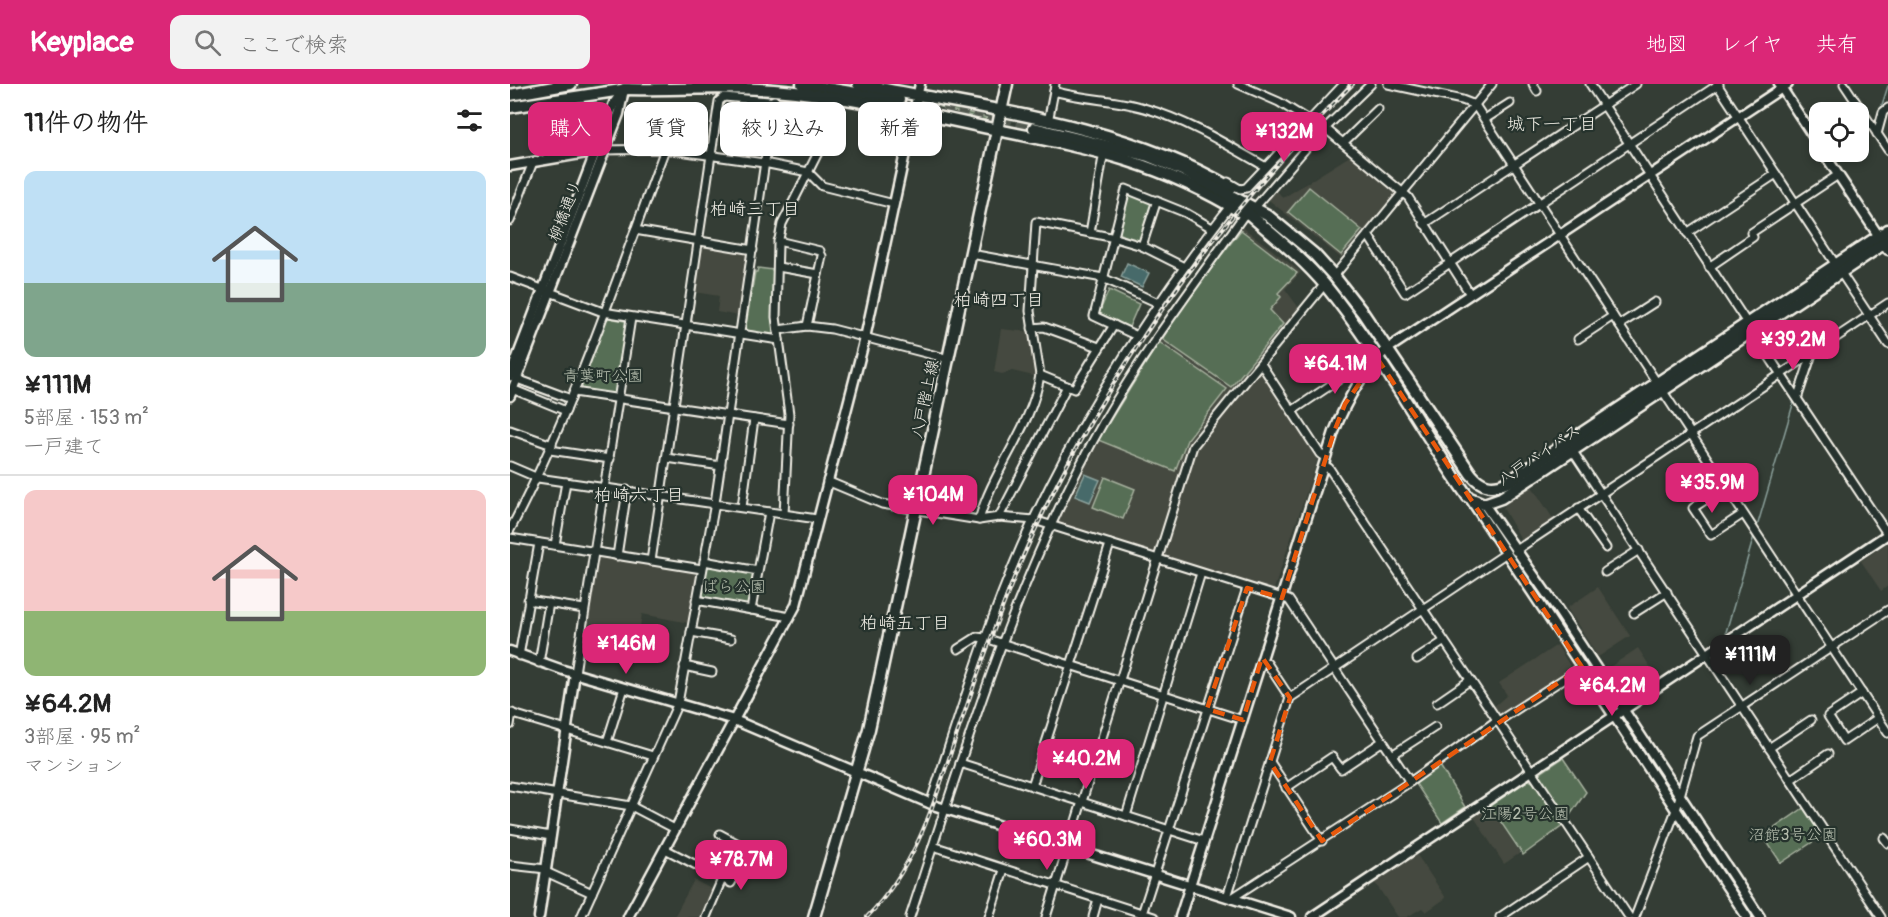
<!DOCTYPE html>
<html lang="ja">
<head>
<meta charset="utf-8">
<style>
	:root { --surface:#fff; --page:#f2f2f2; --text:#222; --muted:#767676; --line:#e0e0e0; --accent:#db2777 }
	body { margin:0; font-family:Pangolin,"Klee One",sans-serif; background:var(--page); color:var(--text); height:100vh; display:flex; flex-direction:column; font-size:22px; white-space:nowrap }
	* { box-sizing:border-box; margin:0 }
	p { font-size:20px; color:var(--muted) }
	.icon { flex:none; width:33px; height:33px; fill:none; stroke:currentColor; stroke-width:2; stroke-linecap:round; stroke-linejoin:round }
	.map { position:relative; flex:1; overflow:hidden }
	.details { display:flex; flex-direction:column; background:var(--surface); width:510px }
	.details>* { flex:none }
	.hud { position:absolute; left:18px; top:18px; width:570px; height:54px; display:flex; gap:12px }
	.tools { position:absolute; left:1299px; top:18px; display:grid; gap:12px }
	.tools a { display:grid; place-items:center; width:60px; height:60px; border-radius:12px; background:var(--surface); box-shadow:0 3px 9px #0003; font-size:30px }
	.price { position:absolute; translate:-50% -51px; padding:0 14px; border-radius:12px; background:var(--accent); color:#fff; font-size:20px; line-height:39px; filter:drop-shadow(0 2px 3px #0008) }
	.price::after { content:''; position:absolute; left:50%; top:36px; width:18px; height:14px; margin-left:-9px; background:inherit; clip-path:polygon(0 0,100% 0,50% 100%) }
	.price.on { background:#222; color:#fff }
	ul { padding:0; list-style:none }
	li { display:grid; align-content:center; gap:12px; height:318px; padding:0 24px }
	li+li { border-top:2px solid var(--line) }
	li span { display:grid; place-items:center; height:186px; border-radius:12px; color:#555 }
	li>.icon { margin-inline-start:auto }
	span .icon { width:108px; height:108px; fill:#fffc; stroke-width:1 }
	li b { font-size:26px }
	h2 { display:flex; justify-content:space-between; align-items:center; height:72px; padding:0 24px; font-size:26px }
	.tag { padding:0 21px; border-radius:12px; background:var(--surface); box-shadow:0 3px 9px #0003; font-size:21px; line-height:54px }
	.tag.on { background:var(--accent); color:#fff }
	header { display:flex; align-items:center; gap:36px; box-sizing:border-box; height:84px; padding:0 30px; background:var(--accent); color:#fff }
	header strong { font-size:28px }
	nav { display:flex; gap:33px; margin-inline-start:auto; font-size:21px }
	.search { width:420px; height:54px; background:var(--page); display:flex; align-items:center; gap:15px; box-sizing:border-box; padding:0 21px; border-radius:12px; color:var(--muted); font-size:22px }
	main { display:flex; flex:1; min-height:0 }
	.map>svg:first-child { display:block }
	.built { fill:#45493f }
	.green { fill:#576e54; stroke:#a6b09e; stroke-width:1.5 }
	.water { fill:#466b6a; stroke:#8ca19c; stroke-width:1.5 }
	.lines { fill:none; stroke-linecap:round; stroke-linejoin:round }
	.stream { stroke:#8ca19c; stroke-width:1.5 }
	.trunk-tunnel { stroke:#515850; stroke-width:10; stroke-dasharray:10 5; stroke-linecap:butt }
	.minor-casing { stroke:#f4f1e8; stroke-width:11 }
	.tertiary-casing { stroke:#f4f1e8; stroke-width:13 }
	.primary-casing { stroke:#f4f1e8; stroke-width:15 }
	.trunk-casing { stroke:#f4f1e8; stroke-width:15 }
	.minor { stroke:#26332d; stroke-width:7 }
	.tertiary { stroke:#26332d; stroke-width:8 }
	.primary { stroke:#26332d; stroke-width:10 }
	.trunk { stroke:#26332d; stroke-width:10 }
	.rail-casing { stroke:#f4f1e8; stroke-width:4 }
	.rail { stroke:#26332d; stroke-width:1.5; stroke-dasharray:4.5; stroke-linecap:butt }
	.marked { fill:none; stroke:#e8590c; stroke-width:4.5; stroke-dasharray:12 8; stroke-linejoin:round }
	.labels { text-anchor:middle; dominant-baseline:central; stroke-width:4.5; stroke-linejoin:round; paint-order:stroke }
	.street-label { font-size:16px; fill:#f4f1e8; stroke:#26332d }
	.park-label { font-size:16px; fill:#b5bdad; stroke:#26332d }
	.neighbourhood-label { font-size:18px; fill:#f4f1e8; stroke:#26332d }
</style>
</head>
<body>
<header>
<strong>Keyplace</strong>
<div class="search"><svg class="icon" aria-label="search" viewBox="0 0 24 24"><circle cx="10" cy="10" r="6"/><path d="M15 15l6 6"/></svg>ここで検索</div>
<nav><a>地図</a><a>レイヤ</a><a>共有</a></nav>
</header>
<main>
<section class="details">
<h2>11件の物件<svg class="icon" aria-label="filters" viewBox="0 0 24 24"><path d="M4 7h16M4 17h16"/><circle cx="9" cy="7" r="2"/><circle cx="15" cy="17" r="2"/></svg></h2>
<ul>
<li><span style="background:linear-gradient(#bfe0f5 60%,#7fa58c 0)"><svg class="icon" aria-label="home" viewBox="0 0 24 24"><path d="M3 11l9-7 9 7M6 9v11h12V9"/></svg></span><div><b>¥111M</b><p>5部屋 · 153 m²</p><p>一戸建て</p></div></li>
<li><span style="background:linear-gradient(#f6c9c9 65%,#8fb573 0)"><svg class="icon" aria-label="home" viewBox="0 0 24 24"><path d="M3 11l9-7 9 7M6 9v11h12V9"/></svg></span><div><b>¥64.2M</b><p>3部屋 · 95 m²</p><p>マンション</p></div></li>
</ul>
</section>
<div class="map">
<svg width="1378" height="833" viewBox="0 0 1378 833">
	<rect width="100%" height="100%" fill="#343d35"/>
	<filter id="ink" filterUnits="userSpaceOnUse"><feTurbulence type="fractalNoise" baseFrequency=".0167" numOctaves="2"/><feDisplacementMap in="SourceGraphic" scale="12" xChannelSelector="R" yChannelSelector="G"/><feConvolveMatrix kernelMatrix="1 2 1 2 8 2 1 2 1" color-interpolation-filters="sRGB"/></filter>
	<g filter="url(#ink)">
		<g class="built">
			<polygon points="843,70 888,107 831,174 755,113 764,103 773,114"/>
			<polygon points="731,142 791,188 775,205 789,224 680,357 644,470 545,438 587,356 620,298 676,214"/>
			<polygon points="194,161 239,171 229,232 207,228 209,212 184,208 191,164"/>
			<polygon points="491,245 520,248 528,293 502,287 492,290 484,288"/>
			<polygon points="751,284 809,371 763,508 652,473 687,363"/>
			<polygon points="1021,401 1044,436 1012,457 993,424 1001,415"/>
			<polygon points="1378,459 1378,502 1371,507 1351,477"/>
			<polygon points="91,472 184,487 187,492 179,539 132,530 124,579 73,571 87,475"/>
			<polygon points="1088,503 1120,552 1088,573 1057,524"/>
			<polygon points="1047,561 1063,587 988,636 981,625 997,611 989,599"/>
			<polygon points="1128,564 1148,595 1121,612 1115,612 1097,585"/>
			<polygon points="979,722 1010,769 994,780 964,733"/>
			<polygon points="907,771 936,814 916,828 912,824 897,833 888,833 865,799"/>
			<polygon points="184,796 205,807 193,833 164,833"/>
		</g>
		<g class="green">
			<polygon points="426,19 477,34 474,36 420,20"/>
			<polygon points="799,103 852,146 831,171 778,128"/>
			<polygon points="619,109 643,118 629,159 609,149 617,111"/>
			<polygon points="731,146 787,189 768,209 771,213 760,226 773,240 721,303 652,255 678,214"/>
			<polygon points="248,184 263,186 266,219 263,251 235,246 245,188 247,188"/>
			<polygon points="599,206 629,220 619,243 589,229"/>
			<polygon points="99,234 115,237 118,241 108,309 104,312 73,306 72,302 95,237"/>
			<polygon points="649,258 717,305 677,356 665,387 588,356"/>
			<polygon points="595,393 625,405 613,435 583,423"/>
			<polygon points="202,481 241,489 244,492 239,520 236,522 196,514 192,510 197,484"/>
			<polygon points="1053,674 1076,708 1056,737 1025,693"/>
			<polygon points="929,680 955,723 932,739 904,697"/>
			<polygon points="1019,696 1023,698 1054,741 1013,771 980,722"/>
			<polygon points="1295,723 1313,751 1271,779 1253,752"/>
		</g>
		<g class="water">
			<polygon points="617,179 639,189 632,203 611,193"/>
			<polygon points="575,390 590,396 580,418 565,412"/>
		</g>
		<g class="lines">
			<g class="stream">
				<polyline points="1370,27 1378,2"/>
				<polyline points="1300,267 1306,245"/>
				<polyline points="1247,443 1284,317"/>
				<polyline points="1033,514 1103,619"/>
				<polyline points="1216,548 1244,452"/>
				<polyline points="1114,638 1165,715"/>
				<polyline points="1184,651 1226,621 1224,617"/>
				<polyline points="1171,696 1182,658"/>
				<polyline points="1171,723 1243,833"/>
			</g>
			<polyline class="trunk-tunnel" points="389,16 524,44"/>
			<g class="minor-casing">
				<g id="minor">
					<path d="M545,0L544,7C573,16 605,15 634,24C677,36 716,60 754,82"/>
					<polyline points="728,0 769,18 798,36"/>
					<polyline points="878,0 952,16 965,21 1147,299"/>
					<polyline points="1023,0 1027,7"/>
					<polyline points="1080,0 1237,239"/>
					<polyline points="1207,0 1326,181"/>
					<polyline points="1334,0 1378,66"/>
					<polyline points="539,33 544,7"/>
					<polyline points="975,35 1000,19"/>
					<polyline points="816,45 898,113 960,210"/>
					<polyline points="789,46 802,57"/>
					<polyline points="1367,50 1373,28 1378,24"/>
					<polyline points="833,59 868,25"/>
					<polyline points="94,66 155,65 254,79 298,88 312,102 384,120"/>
					<polyline points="718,98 730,105 736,104 834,0"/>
					<polyline points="747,121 802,57 861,0"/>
					<polyline points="0,137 23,78"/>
					<polyline points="914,140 1126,0"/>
					<polyline points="125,146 243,166"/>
					<polyline points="580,149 593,73"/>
					<polyline points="1177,149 1266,90"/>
					<polyline points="1241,149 1328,91"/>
					<polyline points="858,151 895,209 1209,0"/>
					<polyline points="268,157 310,167"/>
					<polyline points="632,162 647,116"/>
					<polyline points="461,170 593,194 648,219"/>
					<polyline points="268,183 308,190"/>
					<polyline points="1199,183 1243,153"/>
					<polyline points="1331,189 1378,260"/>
					<polyline points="824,192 982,0"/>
					<polyline points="0,193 93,228 269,256"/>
					<polyline points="1109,241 1145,218"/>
					<polyline points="297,242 312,172"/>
					<polyline points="522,244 534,243 589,263"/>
					<polyline points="268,246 297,242 322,245 439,275"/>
					<polyline points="1242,247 1378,451"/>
					<polyline points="627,252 584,232 616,105 676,129 702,144"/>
					<polyline points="1068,255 1103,232"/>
					<polyline points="751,280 810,370 816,374"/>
					<polyline points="530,291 520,227 526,138 605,154 632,162 674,183"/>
					<polyline points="7,295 61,315"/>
					<polyline points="2,305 56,327"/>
					<polyline points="1152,306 1378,649"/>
					<polyline points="64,308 279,340"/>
					<polyline points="1288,312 1302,270"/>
					<polyline points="782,327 852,280 860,284"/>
					<polyline points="0,346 42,361"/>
					<polyline points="40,366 100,375"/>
					<polyline points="1062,366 1371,833"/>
					<polyline points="157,374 211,382"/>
					<polyline points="814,381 819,384 842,419 1119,833"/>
					<polyline points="0,382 28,394 307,435"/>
					<polyline points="317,397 372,420 469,436 489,433 524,436 779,516 900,698"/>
					<polyline points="1215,403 1183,424 1201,451 1233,430"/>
					<polyline points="232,423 244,335"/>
					<polyline points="1068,424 1096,464"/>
					<polyline points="489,433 557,302"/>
					<path d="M469,436C483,385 522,343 530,291L564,305L604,241"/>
					<path d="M0,446C64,325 107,193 155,65"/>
					<polyline points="0,454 192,485"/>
					<polyline points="45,461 56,398"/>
					<polyline points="1005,467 1378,219"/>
					<polyline points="107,472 117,406"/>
					<polyline points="141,477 209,17 214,13 326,23 323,39 272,140 268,160 266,233 279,330 274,430"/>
					<polyline points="194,477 248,487"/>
					<polyline points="1095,488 1129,466"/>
					<polyline points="18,516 74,525"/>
					<polyline points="186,516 280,533"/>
					<polyline points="241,526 259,428"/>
					<polyline points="1124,529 1157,508"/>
					<polyline points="181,548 221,555"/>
					<polyline points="448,565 467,553 475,554 733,636"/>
					<polyline points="9,572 29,459"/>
					<polyline points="907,575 933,558"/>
					<polyline points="751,577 757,579 780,614"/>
					<polyline points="29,579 39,519"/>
					<polyline points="174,582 202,588"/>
					<polyline points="65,589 121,234"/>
					<polyline points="1352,609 1318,632 1334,657 1368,634"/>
					<polyline points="927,619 959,597"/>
					<polyline points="0,629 143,672"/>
					<polyline points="987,638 1072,583"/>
					<polyline points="0,641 2,629"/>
					<polyline points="97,658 114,604"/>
					<polyline points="1259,664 1301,636"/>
					<polyline points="882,671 925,643"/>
					<polyline points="760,678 812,757"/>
					<polyline points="450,679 694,757"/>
					<polyline points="1280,696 1318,670"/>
					<polyline points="0,702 121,722 165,745"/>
					<polyline points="522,702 600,460"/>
					<polyline points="776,704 822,673 831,685 873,657"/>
					<path d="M420,720C449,633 475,546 511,463C565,340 638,228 720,122"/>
					<polyline points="616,732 691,489"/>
					<polyline points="0,745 41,752"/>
					<polyline points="1374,754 1378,759"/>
					<polyline points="423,762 644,833"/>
					<polyline points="155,765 221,799 238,765 210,750"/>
					<polyline points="0,781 36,785"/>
					<polyline points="36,788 82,809"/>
					<polyline points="717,813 780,614 995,470"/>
					<polyline points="722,814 900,698 986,637"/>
					<polyline points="71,833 168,619 205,419 264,16"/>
					<polyline points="196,833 212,795"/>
					<path d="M400,833C455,664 506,492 594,337C636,264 686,199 734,131"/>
					<polyline points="479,833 494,786"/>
					<polyline points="536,833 683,362 814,201"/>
					<polyline points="583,833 588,815"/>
					<polyline points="631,833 737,504"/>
					<polyline points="990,833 1079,773"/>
					<polyline points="1125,833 1166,726 1187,652 1378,526"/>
				</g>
			</g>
			<g class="tertiary-casing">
				<g id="tertiary">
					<polyline points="1269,0 1310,63"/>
					<polyline points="1313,68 1378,166"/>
					<polyline points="0,82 88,67"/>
					<polyline points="0,292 104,19 112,8"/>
					<polyline points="0,312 109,30 114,5"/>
					<polyline points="959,413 1237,833"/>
					<polyline points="974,420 1046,523 1250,833"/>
					<polyline points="0,567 53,586 224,636 426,722 781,833"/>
					<polyline points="29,833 65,589"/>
					<polyline points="118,833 286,521 355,254 410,0"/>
					<path d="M670,833L824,348C836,317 852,288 876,266L1278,0"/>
					<polyline points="802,833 1378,450"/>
				</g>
			</g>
			<g class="primary-casing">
				<polyline id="primary" points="304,833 359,645 487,46"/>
			</g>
			<g class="trunk-casing">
				<g id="trunk">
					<polyline points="292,0 389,16"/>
					<path d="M348,0C471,24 613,40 721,104"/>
					<path d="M114,5C164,6 214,2 264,6C339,12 413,30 487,46C582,65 650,78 734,130"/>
					<polyline points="0,11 61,0"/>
					<polyline points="0,23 118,5"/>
					<path d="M524,44L638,72L674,87L757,131L804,170L824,192L853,229L961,390C972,403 982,405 998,398L1378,146"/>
					<polyline points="487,46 497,0"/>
					<path d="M728,120C757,147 789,170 815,201C869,267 909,343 958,413L974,420L991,414L1378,157"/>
				</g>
			</g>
			<use href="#minor" class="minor"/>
			<use href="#tertiary" class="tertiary"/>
			<use href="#primary" class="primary"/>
			<use href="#trunk" class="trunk"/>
			<g class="rail-casing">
				<path id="rail" d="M357,833C407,782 425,716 447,650C467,593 486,536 510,480C588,298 703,139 843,0"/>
			</g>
			<use href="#rail" class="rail"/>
		</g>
	</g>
	<path class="marked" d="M867,274L1072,583L812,757L760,678L780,614L752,573L733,636L697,625L737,504L772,514L824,348L835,320Z"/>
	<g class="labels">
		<g class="street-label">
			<text transform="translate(55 127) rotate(-69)">柳橋通り</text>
			<text transform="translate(415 315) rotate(-78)">八戸階上線</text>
			<text transform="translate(1029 371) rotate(-34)">八戸バイパス</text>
		</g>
		<g class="park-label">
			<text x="93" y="292">青葉町公園</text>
			<text x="224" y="503">ばら公園</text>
			<text x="1015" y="730">江陽2号公園</text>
			<text x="1283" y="751">沼館3号公園</text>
		</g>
		<g class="neighbourhood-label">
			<text x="1042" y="40">城下一丁目</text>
			<text x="245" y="125">柏崎三丁目</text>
			<text x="489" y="216">柏崎四丁目</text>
			<text x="129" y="411">柏崎六丁目</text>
			<text x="395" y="539">柏崎五丁目</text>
		</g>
	</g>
</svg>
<div class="tools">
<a><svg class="icon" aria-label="locate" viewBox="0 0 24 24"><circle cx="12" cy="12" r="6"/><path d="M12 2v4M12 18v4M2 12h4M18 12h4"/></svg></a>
</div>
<b class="price" style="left:774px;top:79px">¥132M</b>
<b class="price" style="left:1283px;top:287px">¥39.2M</b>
<b class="price" style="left:825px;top:311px">¥64.1M</b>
<b class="price" style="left:1202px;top:430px">¥35.9M</b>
<b class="price" style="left:423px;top:442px">¥104M</b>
<b class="price" style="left:116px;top:591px">¥146M</b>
<b class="price on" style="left:1240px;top:602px">¥111M</b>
<b class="price" style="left:1102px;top:633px">¥64.2M</b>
<b class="price" style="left:576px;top:706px">¥40.2M</b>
<b class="price" style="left:537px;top:787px">¥60.3M</b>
<b class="price" style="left:231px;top:807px">¥78.7M</b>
<div class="hud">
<a class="tag on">購入</a>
<a class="tag">賃貸</a>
<a class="tag">絞り込み</a>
<a class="tag">新着</a>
</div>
</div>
</main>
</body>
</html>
